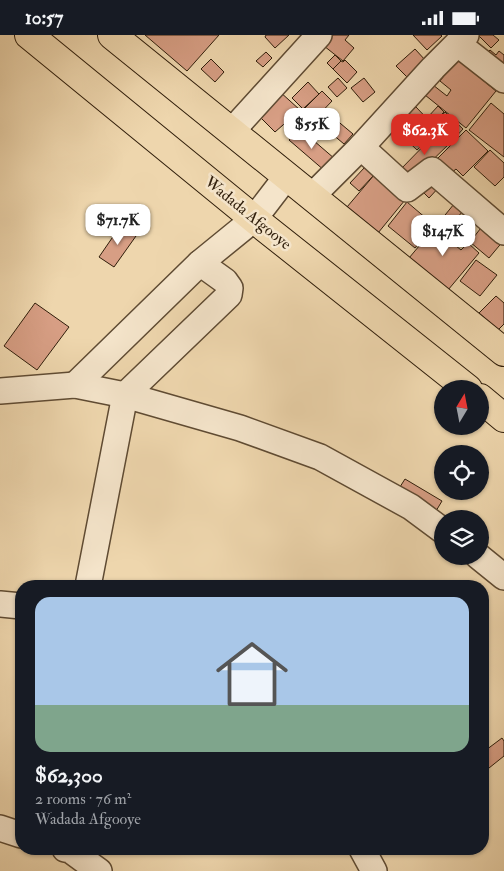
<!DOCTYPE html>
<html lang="en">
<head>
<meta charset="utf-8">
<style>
	:root { --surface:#171b24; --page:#242831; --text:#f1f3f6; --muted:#9ea1a6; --line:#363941; --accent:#d93025 }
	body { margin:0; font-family:"IM FELL Double Pica",serif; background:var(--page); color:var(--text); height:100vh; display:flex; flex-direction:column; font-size:19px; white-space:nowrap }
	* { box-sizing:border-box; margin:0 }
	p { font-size:16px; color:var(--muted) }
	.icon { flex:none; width:28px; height:28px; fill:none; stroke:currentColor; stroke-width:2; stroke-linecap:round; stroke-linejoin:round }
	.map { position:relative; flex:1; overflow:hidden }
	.details { position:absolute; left:15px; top:545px; width:474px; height:275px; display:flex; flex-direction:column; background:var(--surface); border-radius:20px; box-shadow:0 1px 4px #0004 }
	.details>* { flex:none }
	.needle { width:32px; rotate:10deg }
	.fabs { position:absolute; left:434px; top:345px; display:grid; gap:10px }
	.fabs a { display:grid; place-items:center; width:55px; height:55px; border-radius:50%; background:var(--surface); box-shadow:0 1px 4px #0004; font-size:25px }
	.price { position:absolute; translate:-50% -42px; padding:0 11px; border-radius:10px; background:#fff; color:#222; font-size:16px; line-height:32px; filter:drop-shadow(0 1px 2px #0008) }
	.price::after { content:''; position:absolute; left:50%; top:30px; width:15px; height:11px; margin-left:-8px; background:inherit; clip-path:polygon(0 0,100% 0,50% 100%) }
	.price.on { background:var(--accent); color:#fff }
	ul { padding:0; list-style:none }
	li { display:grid; align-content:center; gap:10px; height:265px; padding:0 20px }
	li+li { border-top:1px solid var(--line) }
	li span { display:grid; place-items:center; height:155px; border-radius:15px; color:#555 }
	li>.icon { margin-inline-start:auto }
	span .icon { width:90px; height:90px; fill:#fffc; stroke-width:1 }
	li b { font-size:21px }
	.status { display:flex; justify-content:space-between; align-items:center; height:35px; padding:0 25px; background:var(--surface); direction:ltr }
	.status svg { height:14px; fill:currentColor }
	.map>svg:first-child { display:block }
	.building { fill:#d79e84; stroke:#2f1d0a }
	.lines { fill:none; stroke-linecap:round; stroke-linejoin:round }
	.minor-casing { stroke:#5f4b33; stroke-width:28 }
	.highway-casing { stroke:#2f1d0a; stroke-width:30 }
	.minor { stroke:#f4e4ca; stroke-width:25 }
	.highway { stroke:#eed6ad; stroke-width:28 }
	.labels { text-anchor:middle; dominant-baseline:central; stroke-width:5; stroke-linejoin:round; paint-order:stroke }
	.street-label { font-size:16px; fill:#2f1d0a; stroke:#f4e4ca }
</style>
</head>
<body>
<div class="status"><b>10:57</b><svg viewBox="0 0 49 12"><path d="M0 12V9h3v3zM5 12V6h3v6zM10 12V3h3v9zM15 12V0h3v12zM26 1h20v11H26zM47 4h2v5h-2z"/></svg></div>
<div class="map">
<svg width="504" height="836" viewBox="0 0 504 836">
	<rect width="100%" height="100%" fill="#eed6ad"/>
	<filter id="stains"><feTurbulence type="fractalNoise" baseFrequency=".004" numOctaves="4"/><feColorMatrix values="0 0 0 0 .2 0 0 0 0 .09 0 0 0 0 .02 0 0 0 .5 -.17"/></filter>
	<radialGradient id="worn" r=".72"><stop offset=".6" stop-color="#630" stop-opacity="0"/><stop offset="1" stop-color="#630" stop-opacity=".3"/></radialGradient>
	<g class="building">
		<polygon points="145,0 219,0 187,36"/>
		<polygon points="266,0 289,0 275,13 265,2"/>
		<polygon points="333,0 349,0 345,5 354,13 343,26 324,11"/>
		<polygon points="413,0 441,0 442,1 427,15"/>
		<polygon points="478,0 493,0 499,5 491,13"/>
		<polygon points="415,14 426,26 408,43 396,31"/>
		<polygon points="490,15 496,20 499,16 504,20 504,30 486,19"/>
		<polygon points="266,17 272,23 263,32 256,26"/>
		<polygon points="335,20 341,26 333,34 327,28"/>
		<polygon points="211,24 224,37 215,47 201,34"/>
		<polygon points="457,24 496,56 466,93 425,60 433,50 447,61 451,55 440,46"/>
		<polygon points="345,25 357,37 347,48 333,34 341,26 343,27"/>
		<polygon points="338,43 347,53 337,62 328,52"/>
		<polygon points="364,43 375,57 363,67 351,53"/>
		<polygon points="308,47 319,59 303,74 292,63"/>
		<polygon points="279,56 300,75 275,97 257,79"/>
		<polygon points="322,56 332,66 314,85 303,75"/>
		<polygon points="491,68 504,79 504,122 469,95"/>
		<polygon points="438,71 444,77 432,89 427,83"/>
		<polygon points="416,72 438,95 417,115 394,93"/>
		<polygon points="445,77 463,94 452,106 434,89"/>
		<polygon points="328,78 353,99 344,109 319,88"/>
		<polygon points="299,93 335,124 325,136 289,105"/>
		<polygon points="439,95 451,107 411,146 399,136"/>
		<polygon points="466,95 488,116 463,141 456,134 450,139 436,125"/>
		<polygon points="490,115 504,128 504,142 495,151 474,132"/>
		<polygon points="365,132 374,140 359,156 350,148"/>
		<polygon points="375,139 405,165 378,198 347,172"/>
		<polygon points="430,140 441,150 429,163 418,152"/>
		<polygon points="407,167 434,190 415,213 388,191"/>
		<polygon points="454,169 463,176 449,192 441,185"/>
		<polygon points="441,185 450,194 444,201 461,215 468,208 479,218 448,255 409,223"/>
		<polygon points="484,189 504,205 489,223 470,207"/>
		<polygon points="121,190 136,201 114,232 99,222"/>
		<polygon points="476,225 497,240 480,261 460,246"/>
		<polygon points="496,261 504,268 504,289 498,295 479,278"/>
		<polygon points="35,268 69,292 37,335 4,311"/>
		<polygon points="405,444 442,466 436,476 398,455"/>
		<polygon points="502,703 504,706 504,721 484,737 482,735 482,718"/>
	</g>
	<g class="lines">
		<g class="minor-casing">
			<g id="minor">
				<polyline points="458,9 504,45"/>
				<polyline points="231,97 319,0"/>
				<polyline points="361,112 407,154 432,135 504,197"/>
				<polyline points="312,161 361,112 433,33 466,0"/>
				<polyline points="75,350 200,228 254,184 287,141"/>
				<polyline points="0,356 75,350 125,360 240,393 320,422 411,472 442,495"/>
				<polyline points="478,521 504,542"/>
				<polyline points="88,551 125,360 229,260 230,253 225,246 200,228"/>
				<polyline points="0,569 21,571"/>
				<polyline points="0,793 21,800"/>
				<polyline points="65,814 70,815 99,836"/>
				<polyline points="362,814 374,836"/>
			</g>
		</g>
		<g class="highway-casing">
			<g id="highway">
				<polyline points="29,0 254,184 468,354"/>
				<polyline points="112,0 504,317"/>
				<polyline points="480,363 504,383"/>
			</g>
		</g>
		<use href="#minor" class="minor"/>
		<use href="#highway" class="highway"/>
	</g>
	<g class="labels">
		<g class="street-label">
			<text transform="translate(248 178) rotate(39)">Wadada Afgooye</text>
		</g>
	</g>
	<rect width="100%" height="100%" filter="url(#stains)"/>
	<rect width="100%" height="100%" fill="url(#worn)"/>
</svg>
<div class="fabs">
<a><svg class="needle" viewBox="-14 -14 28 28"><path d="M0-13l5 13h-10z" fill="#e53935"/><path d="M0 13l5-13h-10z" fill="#9ea1a6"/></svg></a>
<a><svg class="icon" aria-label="locate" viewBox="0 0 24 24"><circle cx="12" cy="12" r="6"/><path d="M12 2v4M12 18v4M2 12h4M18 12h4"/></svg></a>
<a><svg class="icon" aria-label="layers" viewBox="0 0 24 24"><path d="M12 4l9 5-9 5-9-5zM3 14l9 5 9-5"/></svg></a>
</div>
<b class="price" style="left:312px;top:115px">$55K</b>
<b class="price on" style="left:425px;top:121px">$62.3K</b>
<b class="price" style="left:118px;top:211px">$71.7K</b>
<b class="price" style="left:443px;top:222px">$147K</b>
<section class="details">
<ul>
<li><span style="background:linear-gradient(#a9c7e8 70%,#7fa58c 0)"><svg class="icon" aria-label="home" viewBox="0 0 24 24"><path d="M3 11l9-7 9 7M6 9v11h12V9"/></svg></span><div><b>$62,300</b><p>2 rooms · 76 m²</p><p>Wadada Afgooye</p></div></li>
</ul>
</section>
</div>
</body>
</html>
